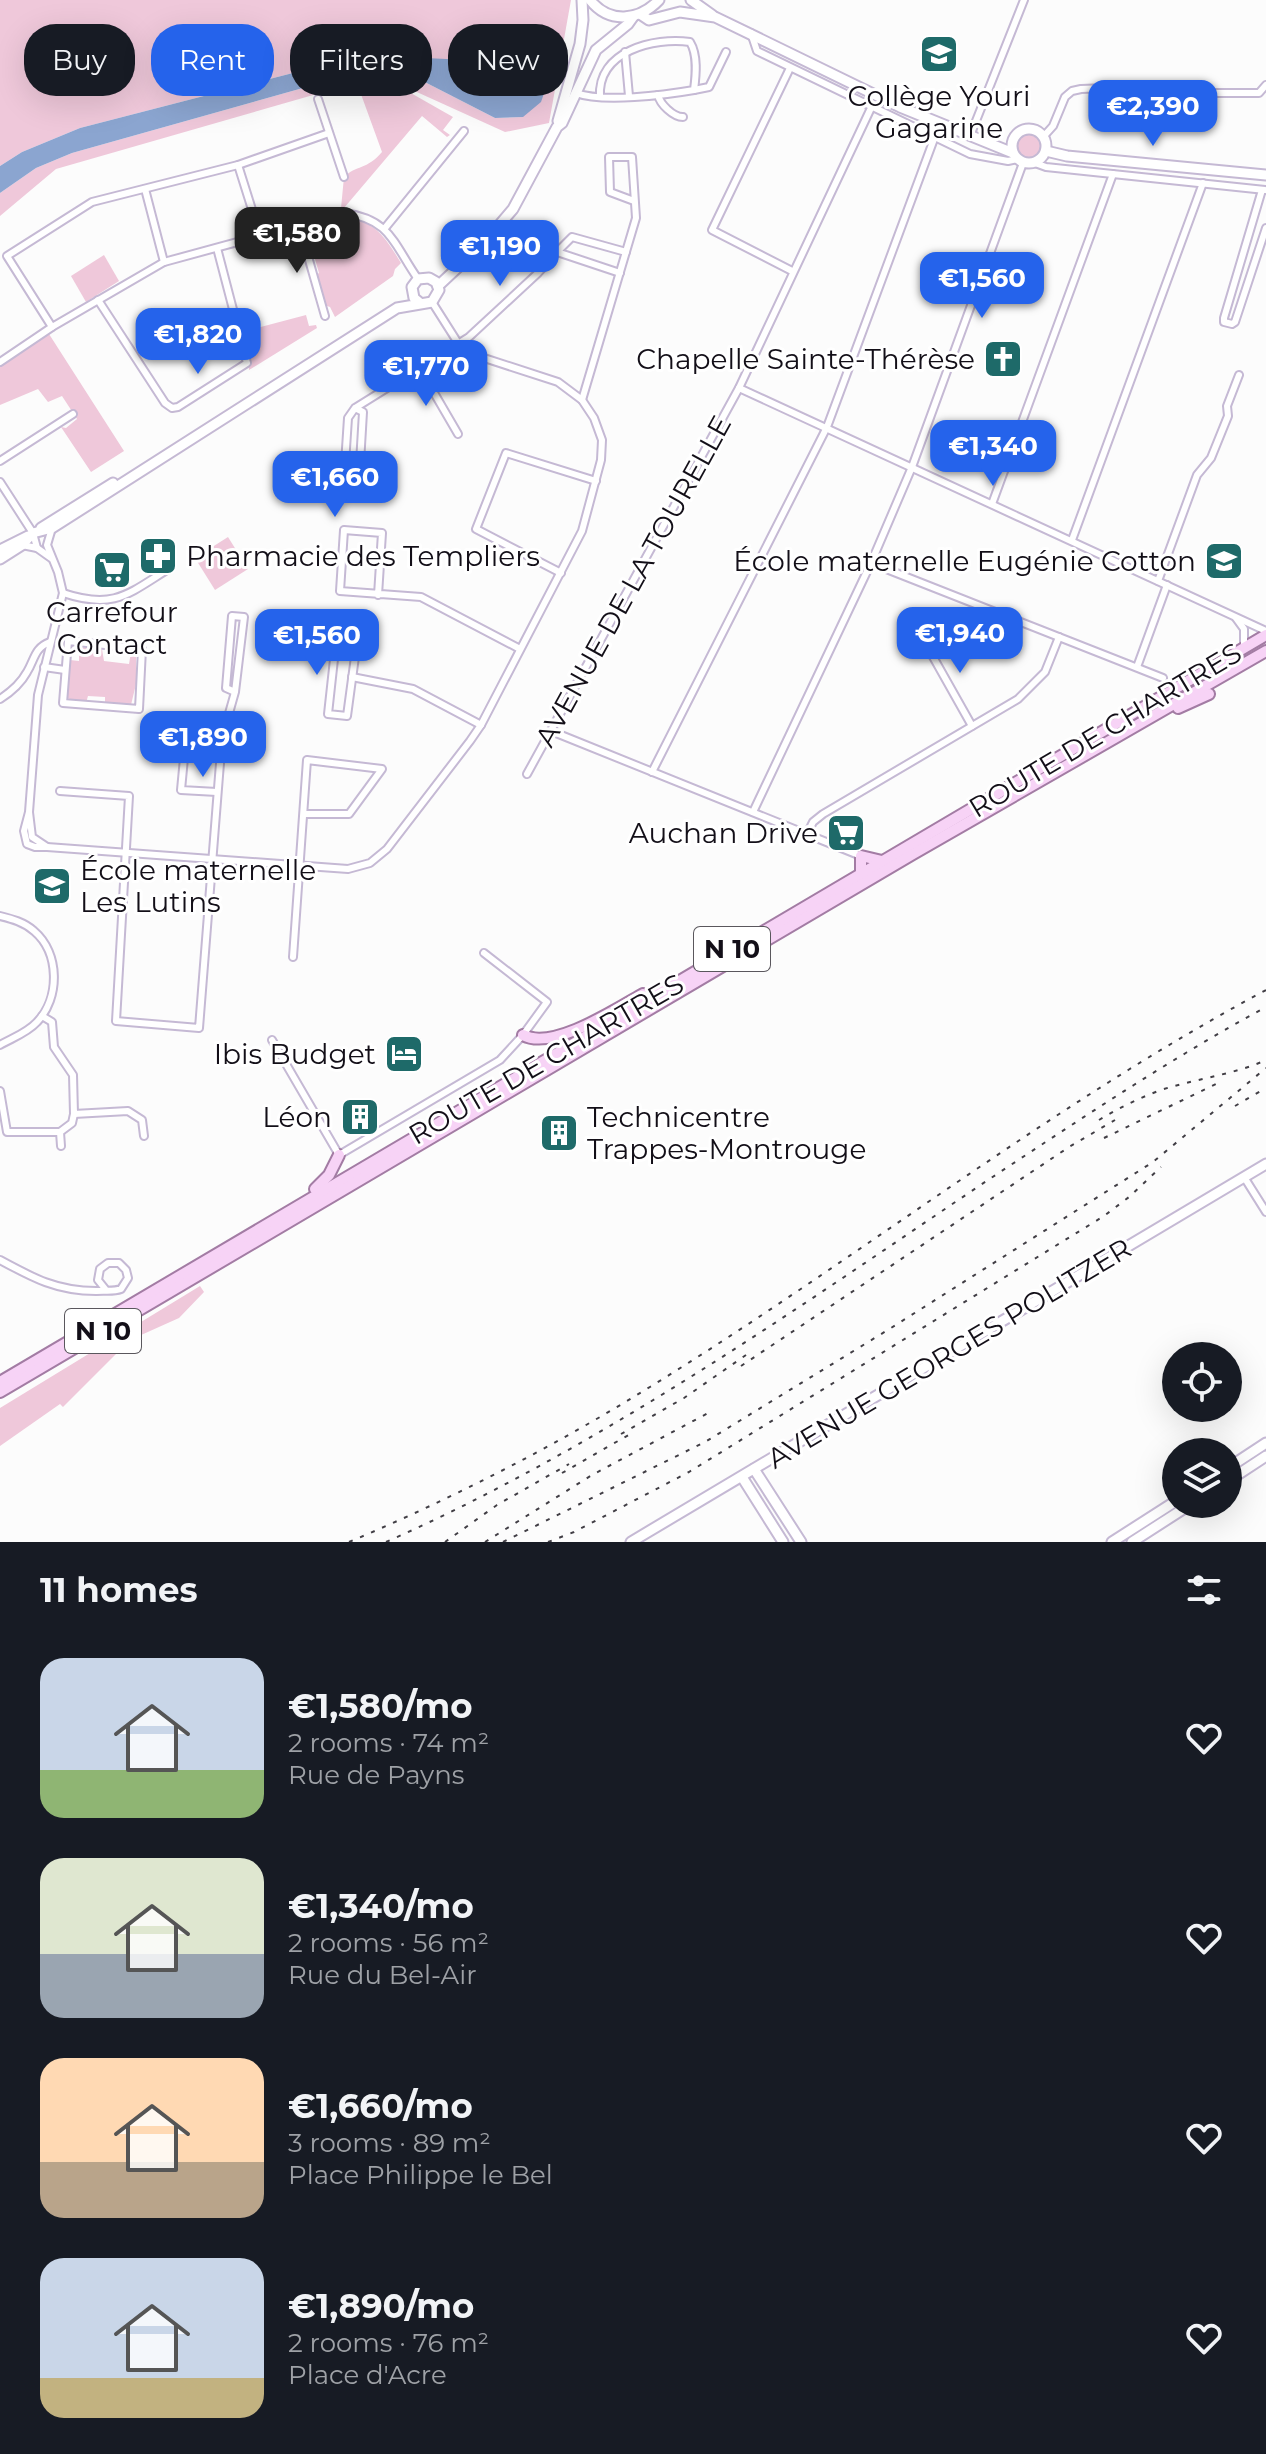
<!DOCTYPE html>
<html lang="en">
<head>
<meta charset="utf-8">
<style>
	:root { --surface:#171b24; --page:#242831; --text:#f1f3f6; --muted:#9ea1a6; --accent:#2563eb }
	body { margin:0; font-family:Montserrat,sans-serif; background:var(--page); color:var(--text); height:100vh; display:flex; flex-direction:column; font-size:30px; white-space:nowrap }
	* { box-sizing:border-box; margin:0 }
	p { font-size:26px; color:var(--muted) }
	.icon { flex:none; width:44px; height:44px; fill:none; stroke:currentColor; stroke-width:2; stroke-linecap:round; stroke-linejoin:round }
	.map { position:relative; height:1542px; overflow:hidden }
	.drawer { display:flex; flex-direction:column; background:var(--surface); flex:1 }
	.drawer>* { flex:none }
	.banner { position:absolute; left:24px; top:24px; width:800px; height:72px; display:flex; gap:16px }
	.fabs { position:absolute; left:1162px; top:1342px; display:grid; gap:16px }
	.fabs a { display:grid; place-items:center; width:80px; height:80px; border-radius:50%; background:var(--surface); box-shadow:0 8px 32px #0002; font-size:40px }
	.price { position:absolute; translate:-50% -68px; padding:0 18px; border-radius:16px; background:var(--accent); color:#fff; font-size:26px; line-height:52px; filter:drop-shadow(0 2px 4px #0008) }
	.price::after { content:''; position:absolute; left:50%; top:48px; width:24px; height:18px; margin-left:-12px; background:inherit; clip-path:polygon(0 0,100% 0,50% 100%) }
	.price.on { background:#222; color:#fff }
	ul { padding:0; list-style:none }
	li { display:flex; align-items:center; gap:24px; height:200px; padding:0 40px }
	li span { display:grid; place-items:center; flex:none; width:224px; height:160px; border-radius:24px; color:#555 }
	li>.icon { margin-inline-start:auto }
	span .icon { width:96px; height:96px; fill:#fffc; stroke-width:1 }
	li b { font-size:34px }
	h2 { display:flex; justify-content:space-between; align-items:center; height:96px; padding:0 40px; font-size:34px }
	.tag { padding:0 28px; border-radius:32px; background:var(--surface); box-shadow:0 8px 32px #0002; font-size:28px; line-height:72px }
	.tag.on { background:var(--accent); color:#fff }
	.map>svg:first-child { display:block }
	.green { fill:#efc8da }
	.water { fill:#8ba5d0 }
	.lines { fill:none; stroke-linecap:round; stroke-linejoin:round }
	.street-casing { stroke:#c5b9d4; stroke-width:10 }
	.secondary-casing { stroke:#c5b9d4; stroke-width:13 }
	.primary-casing { stroke:#a37ca4; stroke-width:14 }
	.street { stroke:#fff; stroke-width:6 }
	.secondary { stroke:#fff; stroke-width:9 }
	.primary { stroke:#f7d3f6; stroke-width:10 }
	.rail { stroke:#413e45; stroke-width:2; stroke-dasharray:4 8; stroke-linecap:butt }
	.labels { text-anchor:middle; dominant-baseline:central; stroke-width:6; stroke-linejoin:round; paint-order:stroke }
	.shield { fill:#fff; stroke:#5a575d; stroke-width:2 }
	.shield-label { font-size:26px; font-weight:bold; fill:#130f18 }
	.poi-label { font-size:28px; fill:#130f18; stroke:#fff; text-anchor:end }
	.street-label { font-size:28px; fill:#130f18; stroke:#fff }
</style>
</head>
<body>
<div class="map">
<svg width="1266" height="1542" viewBox="0 0 1266 1542">
	<rect width="100%" height="100%" fill="#fcfcfc"/>
	<g class="green">
		<path d="M0,0H571L549,123L505,132L408,88H402L453,117L443,130L450,135L447,137L422,116L344,208H341L344,177C356,165 367,170 382,152L358,86L348,85L56,169L0,216V193L36,168L72,153L342,77L413,76L495,118L523,117L363,55L80,128L22,152L0,166Z"/>
		<circle cx="1029" cy="146" r="12"/>
		<path d="M337,218C373,217 384,235 401,263L395,269L393,276L335,317L330,307L324,305L316,275L319,273L308,235L348,222L306,233L305,230L309,225Z"/>
		<polygon points="104,255 119,281 86,302 71,276"/>
		<polygon points="306,315 309,326 316,325 317,328 249,370 248,357 255,354 249,330"/>
		<polygon points="49,334 124,451 91,472 61,427 66,428 77,419 62,396 48,402 38,389 0,405 0,365"/>
		<polygon points="228,537 248,569 215,590 195,558"/>
		<polygon points="77,647 102,649 104,661 129,664 131,652 136,654 136,684 131,705 105,705 105,697 88,696 86,703 66,698 70,660 79,661 79,653 73,652"/>
		<polygon points="200,1286 204,1292 179,1318 130,1340 63,1407 60,1404 0,1446 0,1408"/>
	</g>
	<polygon class="water" points="363,55 467,60 548,82 541,102 523,117 495,118 413,76 342,77 72,153 36,168 0,193 0,166 22,152 80,128"/>
	<g class="lines">
		<g class="street-casing">
			<g id="street">
				<polyline points="751,33 757,51 970,154 1008,161 1018,159"/>
				<polyline points="625,52 629,96"/>
				<polyline points="790,68 712,230 792,271"/>
				<polyline points="694,90 709,87 726,52"/>
				<path d="M576,93C603,103 665,95 694,90C696,75 698,55 690,42C654,37 597,51 600,97"/>
				<path d="M658,95C660,104 673,117 683,117"/>
				<polyline points="318,99 344,177"/>
				<polyline points="970,136 1024,0"/>
				<polyline points="1044,136 1053,126 1065,97 1072,91 1081,89 1132,87 1168,93 1259,93 1266,85"/>
				<polyline points="1035,163 1046,167 1265,190"/>
				<polyline points="238,165 260,235"/>
				<polyline points="145,189 164,262"/>
				<polyline points="1262,190 1224,318 1224,322 1232,324 1235,322 1266,228"/>
				<polyline points="299,225 325,316"/>
				<polyline points="385,228 464,131"/>
				<polyline points="620,273 557,252 572,237 626,252"/>
				<polyline points="98,300 165,403 172,408 178,407 247,363 217,248"/>
				<polyline points="52,327 7,256 92,202 238,165 329,133"/>
				<path d="M0,362L52,327L164,262L344,213C391,219 394,245 418,279"/>
				<polyline points="419,367 458,434"/>
				<polyline points="739,388 1266,631"/>
				<polyline points="582,400 636,218 632,157 609,157 610,192 634,201"/>
				<polyline points="355,408 363,412 359,480 344,479 348,418 355,408 469,337 538,273 557,252"/>
				<polyline points="0,461 73,414"/>
				<polyline points="0,482 33,533 37,548"/>
				<polyline points="992,504 1113,174"/>
				<polyline points="1072,540 1203,183"/>
				<polyline points="22,545 37,548 51,558"/>
				<polyline points="871,563 1163,678"/>
				<polyline points="561,573 476,529 506,453 596,481"/>
				<polyline points="1158,581 1197,475 1211,458 1228,416 1227,406 1239,375"/>
				<path d="M63,593C114,610 128,594 170,568"/>
				<polyline points="378,595 382,533 344,530 340,591 421,597 520,649"/>
				<polyline points="1236,618 1244,629 1244,648"/>
				<polyline points="923,639 972,726"/>
				<polygon points="68,641 142,649 139,709 63,703"/>
				<polygon points="336,641 357,642 347,716 328,714"/>
				<polyline points="44,667 65,670"/>
				<polyline points="1137,667 1167,585"/>
				<polyline points="352,677 413,689 481,725"/>
				<path d="M0,699C11,692 21,683 27,672C35,659 34,648 50,642"/>
				<polyline points="551,731 861,856"/>
				<polyline points="652,772 827,427 934,139"/>
				<polyline points="527,774 739,388 871,108"/>
				<polyline points="60,791 129,796 116,1021 199,1028 222,738 235,692 244,617 232,616 226,688 235,692"/>
				<polyline points="217,792 181,790 186,737 222,738"/>
				<polyline points="29,812 24,831 27,844 35,847 47,847 32,837 29,812 38,695 63,593 58,572 47,545 52,528"/>
				<polyline points="753,812 871,563 912,467 1023,163"/>
				<polyline points="807,834 813,822 823,814 1018,699 1045,672 1059,637"/>
				<polyline points="47,847 348,869 370,863 387,849 470,741 481,725 582,531 601,460 602,440 594,418 582,400 558,382 478,356 458,343 432,302"/>
				<path d="M0,916C12,919 24,922 34,931C60,953 60,998 37,1022C27,1033 12,1038 0,1045"/>
				<polyline points="293,957 307,760 382,769 349,814 304,814"/>
				<polyline points="42,1016 52,1022 54,1047 73,1075 74,1114 128,1111 142,1120 144,1136"/>
				<polyline points="272,1040 339,1155 500,1060 523,1035 547,1002 484,953"/>
				<polyline points="0,1091 7,1132 60,1132 61,1146"/>
				<polyline points="60,1132 72,1123 74,1114"/>
				<polyline points="1244,1177 1266,1212"/>
				<path d="M0,1260C33,1278 57,1291 96,1291C105,1290 113,1292 121,1289L128,1278L126,1270L119,1263H108L100,1269L98,1280L106,1290"/>
			</g>
		</g>
		<g class="secondary-casing">
			<g id="secondary">
				<path d="M590,0C609,24 639,21 659,0"/>
				<polyline points="691,0 712,15"/>
				<polyline points="640,14 649,20 680,12 715,17 900,107 1013,153"/>
				<polyline points="558,121 580,44 583,20 582,0"/>
				<circle cx="1029" cy="146" r="17"/>
				<polyline points="1046,151 1067,156 1266,175"/>
				<polyline points="438,286 485,242 513,209 557,127 562,123 596,50 628,24 633,17"/>
				<polyline points="41,528 113,483"/>
				<polyline points="0,550 28,536"/>
				<polyline points="0,559 22,545 33,533 52,528 397,308 432,302 439,290 436,282 429,278 418,279 412,287 414,298 420,303"/>
				<polyline points="1228,1468 1266,1443"/>
				<polyline points="754,1469 801,1542"/>
				<polyline points="742,1477 783,1542"/>
				<polyline points="1228,1481 1266,1456"/>
				<polyline points="631,1542 1266,1164"/>
				<polyline points="1112,1542 1176,1501"/>
				<polyline points="1132,1542 1191,1504"/>
			</g>
		</g>
		<g class="primary-casing">
			<g id="primary">
				<polyline points="1178,708 1209,694"/>
				<polyline points="861,873 861,856 882,861"/>
				<path d="M523,1035C552,1051 615,1010 643,994"/>
				<polyline points="315,1189 329,1175 339,1155"/>
				<polyline points="0,1382 1266,635"/>
				<polyline points="0,1392 913,854 1266,651"/>
			</g>
		</g>
		<use href="#street" class="street"/>
		<use href="#secondary" class="secondary"/>
		<use href="#primary" class="primary"/>
		<g class="rail">
			<polyline points="1235,1106 1266,1088"/>
			<path d="M1099,1120C1119,1108 1139,1098 1161,1090C1195,1079 1231,1075 1264,1061"/>
			<polyline points="1104,1138 1216,1084"/>
			<polyline points="741,1366 1069,1147 1115,1120"/>
			<polyline points="621,1434 684,1398 746,1355"/>
			<polyline points="562,1473 632,1433"/>
			<path d="M349,1542C451,1499 551,1448 645,1390C855,1261 1049,1106 1266,990"/>
			<path d="M386,1542C601,1447 793,1311 988,1180C1079,1120 1170,1059 1266,1007"/>
			<polyline points="445,1542 497,1505 569,1464"/>
			<polyline points="485,1542 592,1475 710,1412"/>
			<polyline points="503,1542 705,1442 891,1328 1153,1162 1266,1068"/>
			<polyline points="548,1542 574,1532 689,1472 1104,1216 1129,1197 1161,1167"/>
		</g>
	</g>
	<defs>
		<g id="school-square" transform="scale(2)"><rect x="-9" y="-9" width="18" height="18" rx="4" fill="#1e6a69" stroke="#fff"/><path d="M0-5L7-2L0 1L-7-2ZM-4 1L0 2.5L4 1V4Q0 6-4 4Z" fill="#fff"/></g>
		<g id="church-square" transform="scale(2)"><rect x="-9" y="-9" width="18" height="18" rx="4" fill="#1e6a69" stroke="#fff"/><path d="M-1.2-6h2.4v3.5h3.3v2.4h-3.3V6h-2.4V-.1h-3.3v-2.4h3.3Z" fill="#fff"/></g>
		<g id="pharmacy-square" transform="scale(2)"><rect x="-9" y="-9" width="18" height="18" rx="4" fill="#1e6a69" stroke="#fff"/><path d="M-2-6h4v4h4v4h-4v4h-4v-4h-4v-4h4Z" fill="#fff"/></g>
		<g id="supermarket-square" transform="scale(2)"><rect x="-9" y="-9" width="18" height="18" rx="4" fill="#1e6a69" stroke="#fff"/><path d="M-6-5.5h2.5l.6 2H6L4.5 2H-2.5L-4.4-4H-6ZM-1.5 3.2a1.3 1.3 0 1 0 .1 0ZM3 3.2a1.3 1.3 0 1 0 .1 0Z" fill="#fff"/></g>
		<g id="hotel-square" transform="scale(2)"><rect x="-9" y="-9" width="18" height="18" rx="4" fill="#1e6a69" stroke="#fff"/><path d="M-6-4.5h1.5V1H6V5H4.5V3h-9V5H-6ZM-4 0a1.8 1.8 0 1 1 3.6 0ZM.5 0V-2.5h3Q6-2.5 6 0Z" fill="#fff"/></g>
		<g id="building-square" transform="scale(2)"><rect x="-9" y="-9" width="18" height="18" rx="4" fill="#1e6a69" stroke="#fff"/><path d="M-4-6H4V6H1V3H-1V6H-4ZM-2.5-4.3h1.7v1.8h-1.7ZM.8-4.3h1.7v1.8H.8ZM-2.5-1h1.7V.8h-1.7ZM.8-1h1.7V.8H.8Z" fill="#fff"/></g>
	</defs>
	<g fill-rule="evenodd">
		<use href="#school-square" x="939" y="54"/>
		<use href="#church-square" x="1003" y="359"/>
		<use href="#pharmacy-square" x="158" y="556"/>
		<use href="#school-square" x="1224" y="561"/>
		<use href="#supermarket-square" x="112" y="570"/>
		<use href="#supermarket-square" x="846" y="833"/>
		<use href="#school-square" x="52" y="886"/>
		<use href="#hotel-square" x="404" y="1054"/>
		<use href="#building-square" x="360" y="1117"/>
		<use href="#building-square" x="559" y="1133"/>
	</g>
	<g class="labels">
		<g class="shield">
			<rect x="694" y="927" width="76" height="44" rx="6"/>
			<rect x="65" y="1309" width="76" height="44" rx="6"/>
		</g>
		<g class="shield-label">
			<text x="732" y="949">N 10</text>
			<text x="103" y="1331">N 10</text>
		</g>
		<g class="poi-label">
			<text x="939" y="96" text-anchor="middle">Collège Youri<tspan x="939" dy="32">Gagarine</tspan></text>
			<text x="975" y="359">Chapelle Sainte-Thérèse</text>
			<text x="186" y="556" text-anchor="start">Pharmacie des Templiers</text>
			<text x="1196" y="561">École maternelle Eugénie Cotton</text>
			<text x="112" y="612" text-anchor="middle">Carrefour<tspan x="112" dy="32">Contact</tspan></text>
			<text x="818" y="833">Auchan Drive</text>
			<text x="80" y="870" text-anchor="start">École maternelle<tspan x="80" dy="32">Les Lutins</tspan></text>
			<text x="376" y="1054">Ibis Budget</text>
			<text x="332" y="1117">Léon</text>
			<text x="587" y="1117" text-anchor="start">Technicentre<tspan x="587" dy="32">Trappes-Montrouge</tspan></text>
		</g>
		<g class="street-label">
			<text transform="translate(633 581) rotate(-61)">AVENUE DE LA TOURELLE</text>
			<text transform="translate(1105 730) rotate(-31)">ROUTE DE CHARTRES</text>
			<text transform="translate(546 1059) rotate(-30)">ROUTE DE CHARTRES</text>
			<text transform="translate(949 1353) rotate(-31)">AVENUE GEORGES POLITZER</text>
		</g>
	</g>
</svg>
<div class="fabs">
<a><svg class="icon" aria-label="locate" viewBox="0 0 24 24"><circle cx="12" cy="12" r="6"/><path d="M12 2v4M12 18v4M2 12h4M18 12h4"/></svg></a>
<a><svg class="icon" aria-label="layers" viewBox="0 0 24 24"><path d="M12 4l9 5-9 5-9-5zM3 14l9 5 9-5"/></svg></a>
</div>
<b class="price" style="left:1153px;top:148px">€2,390</b>
<b class="price on" style="left:297px;top:275px">€1,580</b>
<b class="price" style="left:500px;top:288px">€1,190</b>
<b class="price" style="left:982px;top:320px">€1,560</b>
<b class="price" style="left:198px;top:376px">€1,820</b>
<b class="price" style="left:426px;top:408px">€1,770</b>
<b class="price" style="left:993px;top:488px">€1,340</b>
<b class="price" style="left:335px;top:519px">€1,660</b>
<b class="price" style="left:960px;top:675px">€1,940</b>
<b class="price" style="left:317px;top:677px">€1,560</b>
<b class="price" style="left:203px;top:779px">€1,890</b>
<div class="banner">
<a class="tag">Buy</a>
<a class="tag on">Rent</a>
<a class="tag">Filters</a>
<a class="tag">New</a>
</div>
</div>
<section class="drawer">
<h2>11 homes<svg class="icon" aria-label="filters" viewBox="0 0 24 24"><path d="M4 7h16M4 17h16"/><circle cx="9" cy="7" r="2"/><circle cx="15" cy="17" r="2"/></svg></h2>
<ul>
<li><span style="background:linear-gradient(#c9d6e8 70%,#8fb573 0)"><svg class="icon" aria-label="home" viewBox="0 0 24 24"><path d="M3 11l9-7 9 7M6 9v11h12V9"/></svg></span><div><b>€1,580/mo</b><p>2 rooms · 74 m²</p><p>Rue de Payns</p></div><svg class="icon" aria-label="heart" viewBox="0 0 24 24"><path d="M12 20l-8-8c-3-5 5-10 8-4 3-6 11-1 8 4z"/></svg></li>
<li><span style="background:linear-gradient(#dfe7d0 60%,#9aa5b1 0)"><svg class="icon" aria-label="home" viewBox="0 0 24 24"><path d="M3 11l9-7 9 7M6 9v11h12V9"/></svg></span><div><b>€1,340/mo</b><p>2 rooms · 56 m²</p><p>Rue du Bel-Air</p></div><svg class="icon" aria-label="heart" viewBox="0 0 24 24"><path d="M12 20l-8-8c-3-5 5-10 8-4 3-6 11-1 8 4z"/></svg></li>
<li><span style="background:linear-gradient(#ffd9b3 65%,#b9a48a 0)"><svg class="icon" aria-label="home" viewBox="0 0 24 24"><path d="M3 11l9-7 9 7M6 9v11h12V9"/></svg></span><div><b>€1,660/mo</b><p>3 rooms · 89 m²</p><p>Place Philippe le Bel</p></div><svg class="icon" aria-label="heart" viewBox="0 0 24 24"><path d="M12 20l-8-8c-3-5 5-10 8-4 3-6 11-1 8 4z"/></svg></li>
<li><span style="background:linear-gradient(#c9d6e8 75%,#c2b280 0)"><svg class="icon" aria-label="home" viewBox="0 0 24 24"><path d="M3 11l9-7 9 7M6 9v11h12V9"/></svg></span><div><b>€1,890/mo</b><p>2 rooms · 76 m²</p><p>Place d'Acre</p></div><svg class="icon" aria-label="heart" viewBox="0 0 24 24"><path d="M12 20l-8-8c-3-5 5-10 8-4 3-6 11-1 8 4z"/></svg></li>
</ul>
</section>
</body>
</html>
